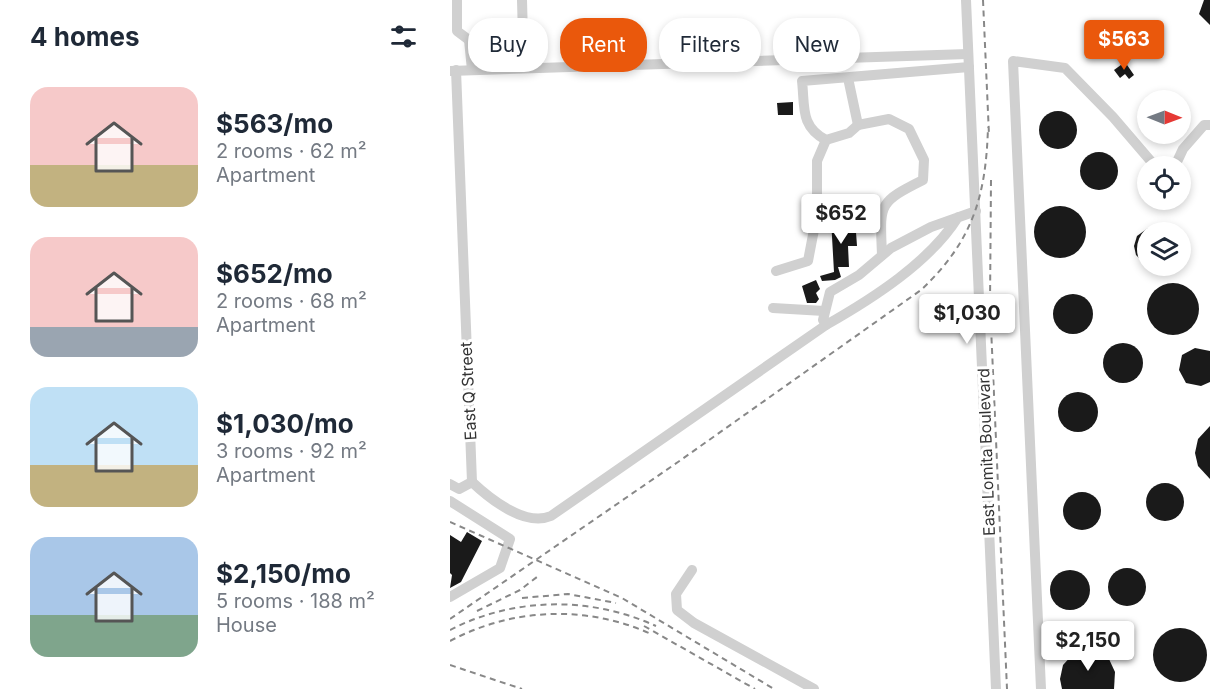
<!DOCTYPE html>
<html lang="en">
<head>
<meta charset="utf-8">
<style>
	:root { --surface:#fff; --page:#f2f2f3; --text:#1f2937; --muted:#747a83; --accent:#ea580c }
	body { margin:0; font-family:Inter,sans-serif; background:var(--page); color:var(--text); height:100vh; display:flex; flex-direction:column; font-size:22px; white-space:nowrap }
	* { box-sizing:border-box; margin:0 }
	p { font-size:20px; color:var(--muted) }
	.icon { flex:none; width:33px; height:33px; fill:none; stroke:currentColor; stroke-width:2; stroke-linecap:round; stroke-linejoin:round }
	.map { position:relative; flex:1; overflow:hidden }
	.drawer { display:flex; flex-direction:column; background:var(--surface); width:450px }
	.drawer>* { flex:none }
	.hud { position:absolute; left:18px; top:18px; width:570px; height:54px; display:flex; gap:12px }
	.needle { width:39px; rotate:91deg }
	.controls { position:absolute; left:687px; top:90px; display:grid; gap:12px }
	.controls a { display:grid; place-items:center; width:54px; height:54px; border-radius:50%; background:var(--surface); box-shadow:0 3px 9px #0003; font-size:30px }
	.price { position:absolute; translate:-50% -51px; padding:0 14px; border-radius:6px; background:#fff; color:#222; font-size:20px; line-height:39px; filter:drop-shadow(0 2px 3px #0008) }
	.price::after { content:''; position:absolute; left:50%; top:36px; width:18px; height:14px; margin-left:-9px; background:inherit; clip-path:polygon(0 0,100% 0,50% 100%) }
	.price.on { background:var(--accent); color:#fff }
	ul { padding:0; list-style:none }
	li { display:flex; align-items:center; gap:18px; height:150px; padding:0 30px }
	li span { display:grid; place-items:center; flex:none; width:168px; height:120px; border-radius:18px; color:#555 }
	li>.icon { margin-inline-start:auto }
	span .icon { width:72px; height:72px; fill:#fffc; stroke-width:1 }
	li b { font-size:26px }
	h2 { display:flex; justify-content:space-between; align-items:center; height:72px; padding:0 30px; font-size:26px }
	.tag { padding:0 21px; border-radius:24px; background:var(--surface); box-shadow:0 3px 9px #0003; font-size:21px; line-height:54px }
	.tag.on { background:var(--accent); color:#fff }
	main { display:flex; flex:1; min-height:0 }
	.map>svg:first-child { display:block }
	.building { fill:#1a1a1a }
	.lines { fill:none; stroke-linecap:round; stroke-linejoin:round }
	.minor { stroke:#d0d0d0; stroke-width:10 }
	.rail { stroke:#888; stroke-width:2; stroke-dasharray:6 4.5; stroke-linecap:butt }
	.labels { text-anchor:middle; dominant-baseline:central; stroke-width:6; stroke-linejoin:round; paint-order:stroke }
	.street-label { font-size:16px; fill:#333; stroke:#fff }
</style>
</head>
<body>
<main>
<section class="drawer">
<h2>4 homes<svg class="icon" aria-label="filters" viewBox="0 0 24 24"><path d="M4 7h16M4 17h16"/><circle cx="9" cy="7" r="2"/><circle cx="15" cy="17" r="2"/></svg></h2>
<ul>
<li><span style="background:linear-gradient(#f6c9c9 65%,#c2b280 0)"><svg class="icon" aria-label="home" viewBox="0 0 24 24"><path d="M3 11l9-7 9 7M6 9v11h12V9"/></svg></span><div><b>$563/mo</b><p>2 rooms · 62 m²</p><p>Apartment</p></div></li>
<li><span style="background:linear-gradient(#f6c9c9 75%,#9aa5b1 0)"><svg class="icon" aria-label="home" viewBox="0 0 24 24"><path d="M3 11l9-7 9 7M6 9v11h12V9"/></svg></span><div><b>$652/mo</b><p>2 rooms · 68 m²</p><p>Apartment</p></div></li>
<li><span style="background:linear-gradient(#bfe0f5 65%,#c2b280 0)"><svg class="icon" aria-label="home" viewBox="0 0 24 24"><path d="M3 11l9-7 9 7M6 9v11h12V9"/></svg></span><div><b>$1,030/mo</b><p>3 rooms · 92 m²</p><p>Apartment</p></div></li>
<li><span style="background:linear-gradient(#a9c7e8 65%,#7fa58c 0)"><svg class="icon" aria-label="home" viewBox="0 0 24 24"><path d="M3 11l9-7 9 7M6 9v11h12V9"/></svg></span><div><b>$2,150/mo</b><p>5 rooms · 188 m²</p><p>House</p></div></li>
</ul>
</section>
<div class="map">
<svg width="760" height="689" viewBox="0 0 760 689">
	<rect width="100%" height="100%" fill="#fff"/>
	<g class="building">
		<polygon points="754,0 760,0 760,25 749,14"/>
		<polygon points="675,62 684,75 679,79 675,74 670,78 664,70"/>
		<polygon points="343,102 343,115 328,115 327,103"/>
		<circle cx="608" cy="130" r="19"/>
		<circle cx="649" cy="171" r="19"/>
		<circle cx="610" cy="232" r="26"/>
		<polygon points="405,218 407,246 398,246 399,267 388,267 391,277 385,280 372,281 370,276 384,272 381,219"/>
		<polygon points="698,228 698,267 686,255 684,246 687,236"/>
		<polygon points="366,280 370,289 366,293 369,299 366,303 357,303 352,286"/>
		<circle cx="723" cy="309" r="26"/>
		<circle cx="623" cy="314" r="20"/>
		<circle cx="673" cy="363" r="20"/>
		<polygon points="745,348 760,351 760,382 751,386 736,383 729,370 732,355"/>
		<circle cx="628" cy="412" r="20"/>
		<polygon points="760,426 760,479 748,466 745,453 748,439"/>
		<circle cx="715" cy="502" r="19"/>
		<circle cx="632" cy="511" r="19"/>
		<polygon points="17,532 32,541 11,582 0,588 2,575 0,573 0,535 11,542"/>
		<circle cx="677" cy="587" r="19"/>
		<circle cx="620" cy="590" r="20"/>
		<circle cx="730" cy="655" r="27"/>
		<polygon points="632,651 647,651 659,659 665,672 664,689 612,689 610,679 613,665 623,654"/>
	</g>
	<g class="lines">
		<g class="minor">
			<polyline points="7,0 7,31 19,40 73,37 72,0"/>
			<polyline points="516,0 546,689"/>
			<polyline points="19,40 22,70"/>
			<polyline points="0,71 518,54"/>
			<path d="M398,78L408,125L439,119L459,129L474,160L473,180C427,203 430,204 432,255"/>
			<path d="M408,125L399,133L376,140C350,126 355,107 352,81L519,67"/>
			<polyline points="725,166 733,149 754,125 760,125"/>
			<path d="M508,217C480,262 422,299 376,325L373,320L380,292L409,275L441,248L481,227L526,211"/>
			<polyline points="326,271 358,261 367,214 367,161 376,140"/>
			<polyline points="323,308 374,311"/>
			<path d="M22,482C40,499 75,527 101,516L376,325"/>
			<polyline points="0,484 9,489 22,482 6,70"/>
			<polyline points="0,501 60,539 50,568 0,597"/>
			<polyline points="242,570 226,594 227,610 244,623 364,689"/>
			<polyline points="591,689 563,61 615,68 663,117 705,166"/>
		</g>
		<g class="rail">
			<polyline points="533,0 539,135"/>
			<polyline points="541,180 540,304 557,689"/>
			<polyline points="0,522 172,598 324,689"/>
			<polyline points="72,598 118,594 166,603"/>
			<polyline points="27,611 70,590 87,577"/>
			<path d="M0,619L228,462L471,290C523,241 536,196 538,127"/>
			<polyline points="194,626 305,689"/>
			<path d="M0,630C64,597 140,596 206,626"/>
			<path d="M0,641C62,608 135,605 199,633"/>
			<polyline points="0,665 72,689"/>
		</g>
	</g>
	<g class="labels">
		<g class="street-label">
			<text transform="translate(18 391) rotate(-93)">East Q Street</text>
			<text transform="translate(536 452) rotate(-92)">East Lomita Boulevard</text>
		</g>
	</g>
</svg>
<div class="controls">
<a><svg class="needle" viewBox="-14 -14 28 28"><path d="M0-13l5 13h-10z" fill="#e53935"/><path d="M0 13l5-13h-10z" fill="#747a83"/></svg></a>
<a><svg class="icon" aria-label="locate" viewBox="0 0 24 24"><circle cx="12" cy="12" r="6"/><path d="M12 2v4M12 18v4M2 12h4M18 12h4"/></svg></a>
<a><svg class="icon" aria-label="layers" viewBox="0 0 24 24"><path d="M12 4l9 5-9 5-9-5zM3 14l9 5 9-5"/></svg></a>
</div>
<b class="price on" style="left:674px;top:71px">$563</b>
<b class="price" style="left:391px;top:245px">$652</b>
<b class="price" style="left:517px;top:345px">$1,030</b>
<b class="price" style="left:638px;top:672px">$2,150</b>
<div class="hud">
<a class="tag">Buy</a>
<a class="tag on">Rent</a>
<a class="tag">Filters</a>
<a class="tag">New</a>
</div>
</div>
</main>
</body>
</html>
